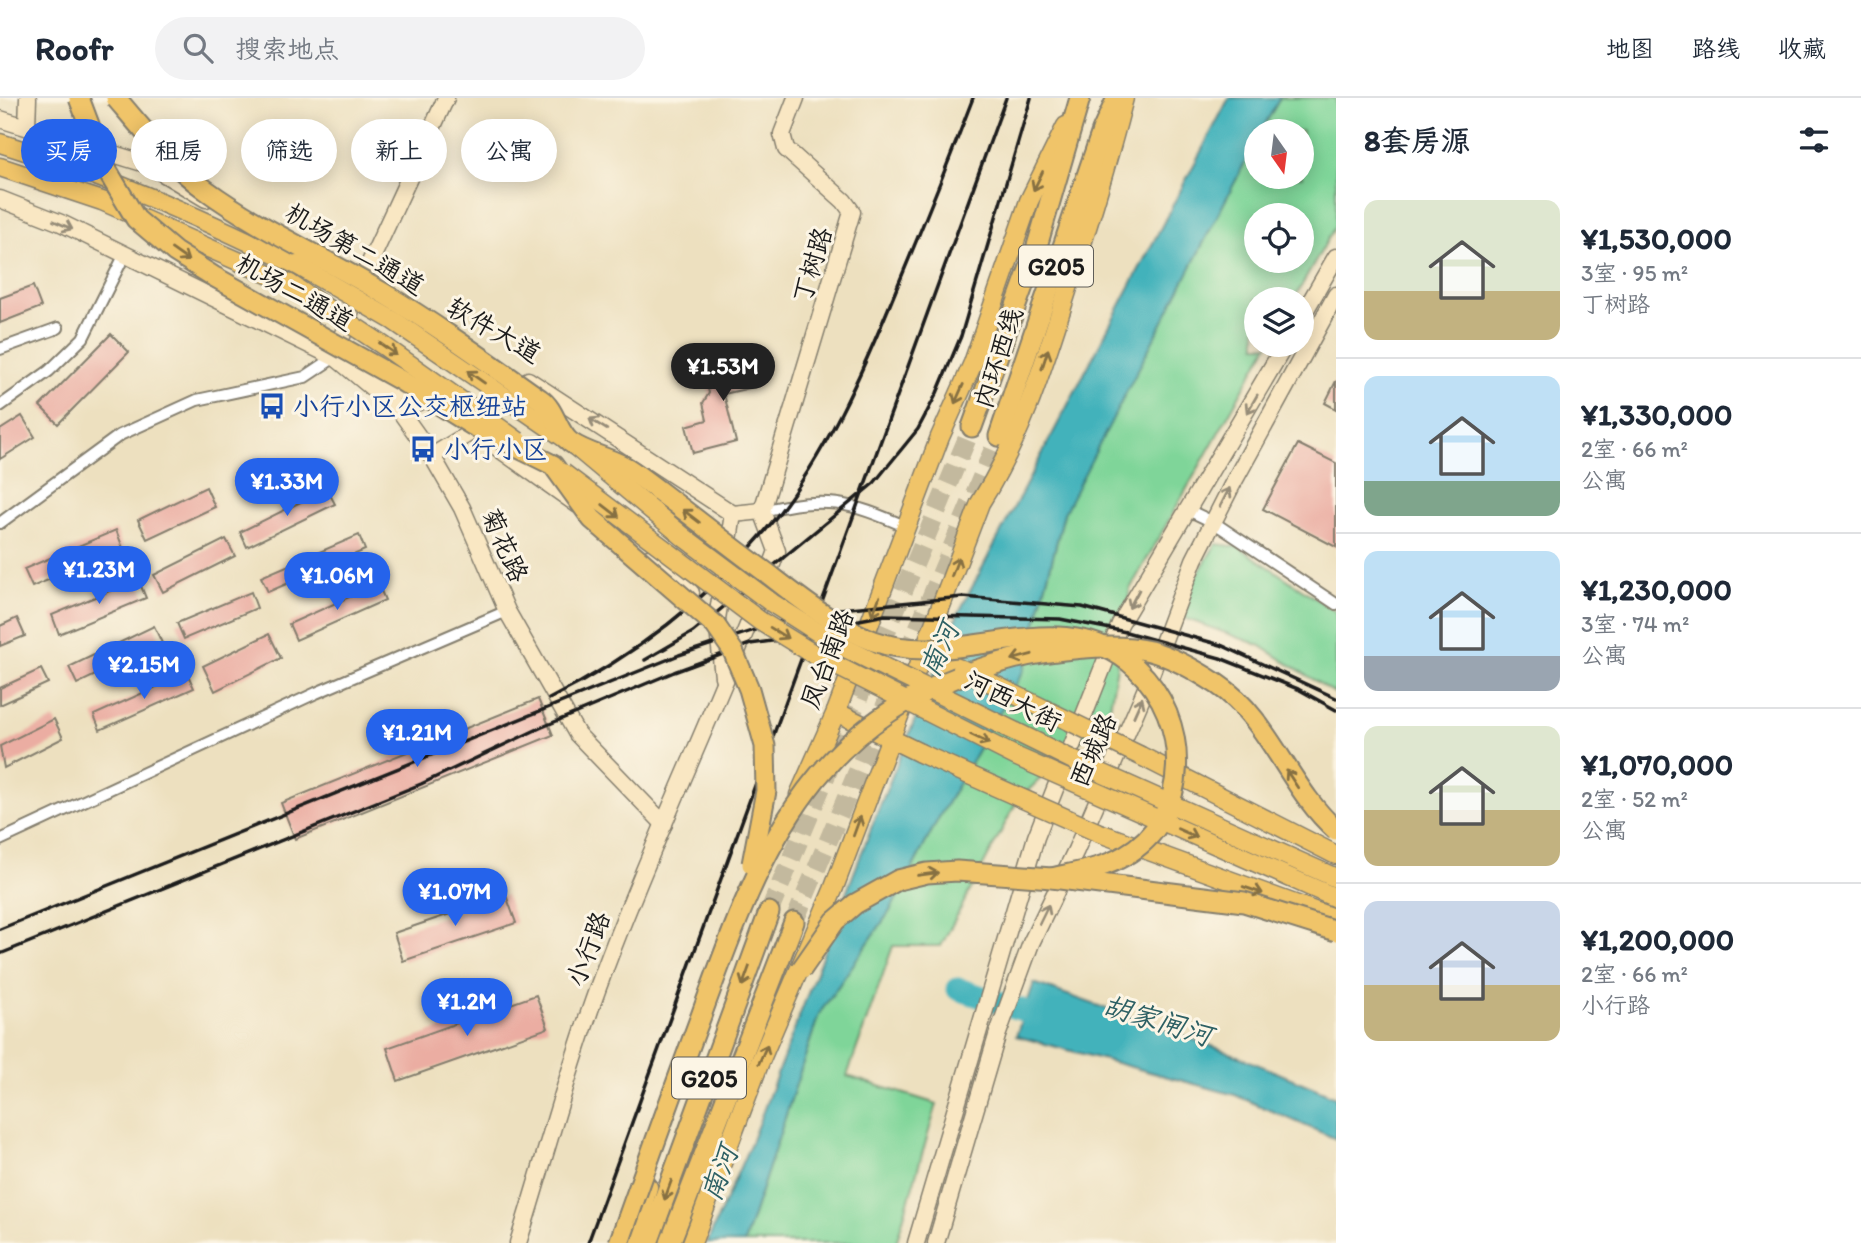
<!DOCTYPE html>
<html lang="zh">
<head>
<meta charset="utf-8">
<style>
	:root { --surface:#fff; --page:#f2f2f3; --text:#1f2937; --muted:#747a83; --line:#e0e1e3; --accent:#2563eb }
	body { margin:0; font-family:Itim,"LXGW WenKai TC",sans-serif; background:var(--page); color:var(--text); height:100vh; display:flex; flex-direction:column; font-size:26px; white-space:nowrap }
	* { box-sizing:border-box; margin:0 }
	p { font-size:23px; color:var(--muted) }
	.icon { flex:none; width:38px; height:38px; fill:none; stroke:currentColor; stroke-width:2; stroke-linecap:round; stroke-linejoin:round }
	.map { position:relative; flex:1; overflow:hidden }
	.sheet { display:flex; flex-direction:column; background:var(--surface); width:525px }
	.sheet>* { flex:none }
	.guide { position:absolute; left:21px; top:21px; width:665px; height:63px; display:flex; gap:14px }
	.needle { width:46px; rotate:166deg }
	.controls { position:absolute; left:1244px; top:21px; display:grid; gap:14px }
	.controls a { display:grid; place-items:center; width:70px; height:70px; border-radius:50%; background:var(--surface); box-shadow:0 4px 18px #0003; font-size:35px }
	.price { position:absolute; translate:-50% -60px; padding:0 16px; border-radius:24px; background:var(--accent); color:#fff; font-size:23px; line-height:46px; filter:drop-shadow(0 2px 4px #0008) }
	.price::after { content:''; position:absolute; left:50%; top:42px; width:21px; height:16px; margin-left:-10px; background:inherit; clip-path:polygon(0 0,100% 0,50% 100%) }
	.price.selected { background:#222; color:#fff }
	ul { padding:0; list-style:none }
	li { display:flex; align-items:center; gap:21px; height:175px; padding:0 28px }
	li+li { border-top:2px solid var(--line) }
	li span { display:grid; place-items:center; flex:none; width:196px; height:140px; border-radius:14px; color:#555 }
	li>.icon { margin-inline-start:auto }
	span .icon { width:84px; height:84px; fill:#fffc; stroke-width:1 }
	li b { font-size:30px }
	h2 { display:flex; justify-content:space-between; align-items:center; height:84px; padding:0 28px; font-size:30px }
	.pill { padding:0 24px; border-radius:32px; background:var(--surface); box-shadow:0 4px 18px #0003; font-size:24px; line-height:63px }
	.pill.selected { background:var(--accent); color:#fff }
	header { display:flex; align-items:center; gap:42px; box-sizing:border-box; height:98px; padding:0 35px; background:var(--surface); border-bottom:2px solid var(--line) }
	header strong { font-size:33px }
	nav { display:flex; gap:38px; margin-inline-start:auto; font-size:24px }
	.search { width:490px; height:63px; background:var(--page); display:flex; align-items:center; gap:18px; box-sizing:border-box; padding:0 24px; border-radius:38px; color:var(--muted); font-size:26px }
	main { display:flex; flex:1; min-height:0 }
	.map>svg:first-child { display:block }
	.green { fill:#7fd599; stroke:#4e785a; stroke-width:2; fill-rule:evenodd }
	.water { fill:#42b2bb; stroke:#2f676c; stroke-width:2 }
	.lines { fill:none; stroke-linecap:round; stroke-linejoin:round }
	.river { stroke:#42b2bb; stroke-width:23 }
	.building { fill:#ebada2 }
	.highway-tunnel { stroke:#c3b99e; stroke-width:19; stroke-dasharray:19 10; stroke-linecap:butt }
	.street-casing { stroke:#847e6e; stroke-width:14 }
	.secondary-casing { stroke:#847e6e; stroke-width:19 }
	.primary-casing { stroke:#847e6e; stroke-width:21 }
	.highway-casing { stroke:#847e6e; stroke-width:23 }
	.street { stroke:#fff; stroke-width:10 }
	.secondary { stroke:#f9e7c3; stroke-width:16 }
	.primary { stroke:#f0c469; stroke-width:18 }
	.highway { stroke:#f0c469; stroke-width:19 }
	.rail { stroke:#1c1c1c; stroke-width:3.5 }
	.primary-bridge-casing { stroke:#847e6e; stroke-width:21; stroke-linecap:butt }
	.highway-bridge-casing { stroke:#847e6e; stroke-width:23; stroke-linecap:butt }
	.primary-bridge { stroke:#f0c469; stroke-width:18 }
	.highway-bridge { stroke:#f0c469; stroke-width:19 }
	.oneway { stroke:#867042 }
	.oneway2 { stroke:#968c78 }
	.labels { text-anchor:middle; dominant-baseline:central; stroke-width:6; stroke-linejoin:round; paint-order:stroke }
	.shield { fill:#fcf5e5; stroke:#5f5d58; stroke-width:2 }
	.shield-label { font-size:24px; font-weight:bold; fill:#1c1c1c }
	.street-label { font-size:26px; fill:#1c1c1c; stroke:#fcf5e5 }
	.transit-label { font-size:26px; fill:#164399; stroke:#fcf5e5; text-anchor:start }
	.water-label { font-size:28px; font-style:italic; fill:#2d6064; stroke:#fcf5e5 }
</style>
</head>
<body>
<header>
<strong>Roofr</strong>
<div class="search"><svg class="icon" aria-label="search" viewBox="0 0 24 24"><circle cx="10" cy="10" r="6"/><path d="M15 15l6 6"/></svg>搜索地点</div>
<nav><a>地图</a><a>路线</a><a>收藏</a></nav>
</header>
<main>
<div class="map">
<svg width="1336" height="1145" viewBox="0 0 1336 1145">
	<rect width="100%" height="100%" fill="#fcf5e5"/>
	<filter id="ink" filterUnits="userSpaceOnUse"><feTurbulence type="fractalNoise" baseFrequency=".0143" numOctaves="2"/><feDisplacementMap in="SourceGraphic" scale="14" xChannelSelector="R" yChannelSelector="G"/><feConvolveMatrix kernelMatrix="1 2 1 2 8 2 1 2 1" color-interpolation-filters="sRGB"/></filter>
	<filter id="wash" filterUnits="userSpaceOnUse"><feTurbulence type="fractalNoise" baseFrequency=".00686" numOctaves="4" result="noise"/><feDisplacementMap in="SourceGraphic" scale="28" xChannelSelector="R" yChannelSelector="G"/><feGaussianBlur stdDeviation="1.57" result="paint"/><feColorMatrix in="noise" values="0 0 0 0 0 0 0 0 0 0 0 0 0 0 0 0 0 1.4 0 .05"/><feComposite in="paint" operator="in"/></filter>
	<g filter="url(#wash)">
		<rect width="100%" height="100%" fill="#ede0bf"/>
		<g class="green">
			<path d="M1280,0H1336V127L1294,201H1256V247H1268L1130,491L1109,615L1017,703L941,848H893L847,978L937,1006L896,1145H744L819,916L890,813L938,721L1024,572L1065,412L1256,43V79H1302V33H1261ZM1256,117H1302V163H1256Z"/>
			<polygon points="1216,446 1239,449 1336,514 1336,596 1259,547 1173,516"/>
		</g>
		<g class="water">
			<polygon points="1229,0 1280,0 1261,33 1256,33 1256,43 1064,415 1024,572 938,721 890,813 819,916 744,1145 707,1145 752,1042 875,720 957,518"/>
			<polygon points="1034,885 1223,952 1336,999 1336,1041 1235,997 1016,938"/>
		</g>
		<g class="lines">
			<polyline class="river" points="958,891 1053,922"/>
		</g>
		<g id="blocks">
			<g class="building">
				<polygon points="33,188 41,209 0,225 0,200"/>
				<polygon points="111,236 129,254 58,326 40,308"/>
				<polygon points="751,260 768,271 758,288 724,296 736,344 693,355 686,328 707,322 703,305 709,295 703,272"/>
				<polygon points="1336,283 1336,311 1325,305"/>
				<polygon points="22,318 35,339 0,361 0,332"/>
				<polygon points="1298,346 1336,365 1336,449 1263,411"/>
				<polygon points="206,389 215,409 147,441 138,422"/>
				<polygon points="327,391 335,406 247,449 240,434"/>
				<polygon points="116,432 123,450 32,489 24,471"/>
				<polygon points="359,437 365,452 268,494 261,479"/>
				<polygon points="226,441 235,458 163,494 154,477"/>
				<polygon points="138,481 146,500 59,536 52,517"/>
				<polygon points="378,486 385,502 296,542 289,526"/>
				<polygon points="251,494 257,510 184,541 177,525"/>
				<polygon points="17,520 25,538 0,548 0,528"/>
				<polygon points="154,528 162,545 77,586 69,569"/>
				<polygon points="269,536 281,560 215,593 203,568"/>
				<polygon points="41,571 48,585 0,607 0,590"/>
				<polygon points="187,575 194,590 100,632 94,617"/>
				<polygon points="538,601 553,637 295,741 281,705"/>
				<polygon points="54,621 63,640 4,670 0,648"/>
				<polygon points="506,797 516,825 403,863 394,835"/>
				<polygon points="536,897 548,930 398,983 387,950"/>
			</g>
		</g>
	</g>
	<g filter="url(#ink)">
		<use href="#blocks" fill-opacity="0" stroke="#847e6e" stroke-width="2"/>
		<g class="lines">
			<g class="highway-tunnel">
				<polyline points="769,814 972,329"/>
				<polyline points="794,824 999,338"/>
			</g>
			<g class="street-casing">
				<g id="street">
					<polyline points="0,251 58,230"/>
					<polyline points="0,308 49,273 83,240 125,156"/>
					<path d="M762,413C827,398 847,403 907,429"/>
					<polyline points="1190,413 1213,424 1336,506"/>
					<polyline points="0,425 120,337 197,302 305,279 335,259"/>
					<polyline points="0,742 316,595 507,513"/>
				</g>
			</g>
			<g class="secondary-casing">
				<g id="secondary">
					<polyline points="446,0 360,186 335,259 400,313 432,358 462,410 507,513 577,636 664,726"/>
					<polyline points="0,21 149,67 206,101"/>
					<polyline points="27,28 28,0"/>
					<polyline points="0,101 61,125 342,263"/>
					<polyline points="1302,218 1336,159"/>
					<polyline points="362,273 420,304"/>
					<polyline points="528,282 733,416 762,413"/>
					<polyline points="488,343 578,407"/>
					<polyline points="432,358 473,333"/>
					<polyline points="762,413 852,114 844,103 786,51 782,36 796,0"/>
					<polyline points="649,460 691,495"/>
					<polyline points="723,579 717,521 733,416"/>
					<path d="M518,1145C546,1056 570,964 603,876C656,733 724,596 777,453L762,413"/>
					<polyline points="916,1145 1036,739 1120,526 1285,247"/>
					<polyline points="936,1145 997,938 1031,845 1076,752 1144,595 1194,462 1232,387 1336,197"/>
				</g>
			</g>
			<g class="primary-casing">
				<g id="primary">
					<path d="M0,45C105,77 199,119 297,167"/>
					<polyline points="0,69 102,103 290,186"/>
					<polyline points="911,552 960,571"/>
					<polyline points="836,614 920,655"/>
					<polyline points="1141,658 1336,757"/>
					<polyline points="799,697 836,614 940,339 973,265 1029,103 1066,28"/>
					<polyline points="1097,734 1336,821"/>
					<polyline points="633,1145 648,1089"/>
					<path d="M692,1145L759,966L833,792L980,405C1019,344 1040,278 1062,209C1084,140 1106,71 1124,0"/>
				</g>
			</g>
			<g class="highway-casing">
				<g id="highway">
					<polyline points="972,329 1035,155 1080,0"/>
					<polyline points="999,338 1102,33 1117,0"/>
					<polyline points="648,1145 769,814"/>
					<polyline points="670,1145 794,824"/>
				</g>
			</g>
			<use href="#street" class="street"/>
			<use href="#secondary" class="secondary"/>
			<use href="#primary" class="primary"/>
			<use href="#highway" class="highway"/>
			<g class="rail">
				<polyline points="645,562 693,534 874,385 918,331 937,295 961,238 1031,0"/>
				<path d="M549,601C631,560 705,504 765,433C825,361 863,273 898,187C924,125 949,63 973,0"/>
				<polyline points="0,831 679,557 809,514 963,499 1082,509 1221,547 1336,600"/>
				<polyline points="0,856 421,686 540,630 674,574 750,546 793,540 839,526 885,517 1060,521 1126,534 1220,560 1298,591 1336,612"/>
				<polyline points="588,1145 1006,0"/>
			</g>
			<g class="primary-bridge-casing">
				<g id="primary-bridge">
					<polyline points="297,167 394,223 569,343 685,440 772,505 833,544 1077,664 1336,780"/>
					<polyline points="290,186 384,248 518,343"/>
					<polyline points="563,375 760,523 815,557 1015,658 1336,800"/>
					<polyline points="962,571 1141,658"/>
					<polyline points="920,655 1097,734"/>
				</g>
			</g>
			<g class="highway-bridge-casing">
				<g id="highway-bridge">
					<polyline points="79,0 105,69 136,121 175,154 213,178 400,282 472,327 553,367 592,421 715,527 733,553 749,591 765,648 766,693 752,766"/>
					<path d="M116,0C144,33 171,67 206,92C261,132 325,160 383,195C437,227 489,265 540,301C555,311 557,334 570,344C588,357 614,360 632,373C679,407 724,444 771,478C802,502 836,529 874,543C961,574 1061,500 1136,570C1191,621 1193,719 1124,758C1102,771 1076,774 1052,780"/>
					<polyline points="801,872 835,823 855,806 898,782 927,775 957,773 1052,780 1244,804 1336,833"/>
					<path d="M619,1145C646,1069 673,993 701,918C764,742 815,613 1013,561C1050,552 1112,544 1150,553C1173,559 1197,573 1217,586C1270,621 1289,691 1336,732"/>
				</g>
			</g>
			<use href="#primary-bridge" class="primary-bridge"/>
			<use href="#highway-bridge" class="highway-bridge"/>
		</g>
		<defs><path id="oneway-shaft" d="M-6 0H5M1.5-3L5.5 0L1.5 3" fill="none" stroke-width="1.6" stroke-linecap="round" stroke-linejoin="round" transform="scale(1.75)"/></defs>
		<g class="oneway">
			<use href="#oneway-shaft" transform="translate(1038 83) rotate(116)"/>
			<use href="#oneway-shaft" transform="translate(180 157) rotate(35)"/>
			<use href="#oneway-shaft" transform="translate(388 251) rotate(35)"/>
			<use href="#oneway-shaft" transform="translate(1045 261) rotate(-72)"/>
			<use href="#oneway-shaft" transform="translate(476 279) rotate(-145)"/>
			<use href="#oneway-shaft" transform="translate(959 296) rotate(114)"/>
			<use href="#oneway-shaft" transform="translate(611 413) rotate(38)"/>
			<use href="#oneway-shaft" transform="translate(691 418) rotate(-143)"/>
			<use href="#oneway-shaft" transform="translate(955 469) rotate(-69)"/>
			<use href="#oneway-shaft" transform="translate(876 508) rotate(111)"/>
			<use href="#oneway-shaft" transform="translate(779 535) rotate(32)"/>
			<use href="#oneway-shaft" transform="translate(1022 559) rotate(165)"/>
			<use href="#oneway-shaft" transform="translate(980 641) rotate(26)"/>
			<use href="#oneway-shaft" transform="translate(1292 681) rotate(-123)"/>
			<use href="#oneway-shaft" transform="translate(857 728) rotate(-70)"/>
			<use href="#oneway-shaft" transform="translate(1187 735) rotate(24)"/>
			<use href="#oneway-shaft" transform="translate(928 776) rotate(-8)"/>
			<use href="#oneway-shaft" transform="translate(1253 792) rotate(19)"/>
			<use href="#oneway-shaft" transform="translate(746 878) rotate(110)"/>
			<use href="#oneway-shaft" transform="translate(763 956) rotate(-66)"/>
			<use href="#oneway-shaft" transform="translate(668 1092) rotate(110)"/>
		</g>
		<g class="oneway2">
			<use href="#oneway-shaft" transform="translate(63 127) rotate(24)"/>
			<use href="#oneway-shaft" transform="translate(1252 306) rotate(120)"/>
			<use href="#oneway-shaft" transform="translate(598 326) rotate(-148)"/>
			<use href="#oneway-shaft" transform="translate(1225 399) rotate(-63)"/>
			<use href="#oneway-shaft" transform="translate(1134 501) rotate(118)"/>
			<use href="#oneway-shaft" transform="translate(1138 609) rotate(-66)"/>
			<use href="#oneway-shaft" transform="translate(1044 816) rotate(-64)"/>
		</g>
	</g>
	<defs>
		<g id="bus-bare" transform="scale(2.1)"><path d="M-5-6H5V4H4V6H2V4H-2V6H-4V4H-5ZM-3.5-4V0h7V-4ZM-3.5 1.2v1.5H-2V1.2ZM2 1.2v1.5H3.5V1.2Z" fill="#1a4fb4" stroke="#fcf5e5" stroke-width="2.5" paint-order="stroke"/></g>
	</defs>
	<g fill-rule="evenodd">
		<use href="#bus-bare" x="272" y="308"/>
		<use href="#bus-bare" x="423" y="351"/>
	</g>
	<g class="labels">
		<g class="shield">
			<rect x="1019" y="147.5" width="74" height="41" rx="5"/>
			<rect x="672" y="959.5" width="74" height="41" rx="5"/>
		</g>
		<g class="shield-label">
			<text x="1056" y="168">G205</text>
			<text x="709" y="980">G205</text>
		</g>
		<g class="street-label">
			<text transform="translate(355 151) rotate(30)">机场第二通道</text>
			<text transform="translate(812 167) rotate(-73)">丁树路</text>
			<text transform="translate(295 194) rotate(29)">机场二通道</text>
			<text transform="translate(494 232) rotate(30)">软件大道</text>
			<text transform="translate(998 260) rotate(-72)">内环西线</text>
			<text transform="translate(505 447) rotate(66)">菊花路</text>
			<text transform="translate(827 561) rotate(-69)">凤台南路</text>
			<text transform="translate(1013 603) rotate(26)">河西大街</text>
			<text transform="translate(1093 652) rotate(-66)">西城路</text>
			<text transform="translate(588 851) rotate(-69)">小行路</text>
		</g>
		<g class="transit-label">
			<text x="293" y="308">小行小区公交枢纽站</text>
			<text x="444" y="351">小行小区</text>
		</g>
		<g class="water-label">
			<text transform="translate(939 551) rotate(-66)">南河</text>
			<text transform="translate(1158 922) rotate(17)">胡家闸河</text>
			<text transform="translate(719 1075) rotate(-70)">南河</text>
		</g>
	</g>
</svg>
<div class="controls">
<a><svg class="needle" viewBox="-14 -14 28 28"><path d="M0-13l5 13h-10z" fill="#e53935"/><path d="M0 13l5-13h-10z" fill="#747a83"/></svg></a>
<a><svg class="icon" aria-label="locate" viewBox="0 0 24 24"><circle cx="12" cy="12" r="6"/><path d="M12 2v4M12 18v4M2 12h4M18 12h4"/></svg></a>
<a><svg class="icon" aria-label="layers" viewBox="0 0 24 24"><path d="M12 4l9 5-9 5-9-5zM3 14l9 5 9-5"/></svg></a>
</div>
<b class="price selected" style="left:723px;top:305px">¥1.53M</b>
<b class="price" style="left:287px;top:420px">¥1.33M</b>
<b class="price" style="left:99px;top:508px">¥1.23M</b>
<b class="price" style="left:337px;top:514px">¥1.06M</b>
<b class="price" style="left:144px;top:603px">¥2.15M</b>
<b class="price" style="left:417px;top:671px">¥1.21M</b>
<b class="price" style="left:455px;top:830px">¥1.07M</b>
<b class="price" style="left:467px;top:940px">¥1.2M</b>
<div class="guide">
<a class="pill selected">买房</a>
<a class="pill">租房</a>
<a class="pill">筛选</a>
<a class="pill">新上</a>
<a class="pill">公寓</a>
</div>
</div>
<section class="sheet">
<h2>8套房源<svg class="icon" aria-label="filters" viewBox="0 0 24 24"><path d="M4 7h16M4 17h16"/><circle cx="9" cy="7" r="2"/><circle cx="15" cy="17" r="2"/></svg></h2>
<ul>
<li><span style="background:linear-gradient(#dfe7d0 65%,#c2b280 0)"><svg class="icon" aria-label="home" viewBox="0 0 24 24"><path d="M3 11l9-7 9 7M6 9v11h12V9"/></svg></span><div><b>¥1,530,000</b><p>3室 · 95 m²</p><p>丁树路</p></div></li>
<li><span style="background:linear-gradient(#bfe0f5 75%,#7fa58c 0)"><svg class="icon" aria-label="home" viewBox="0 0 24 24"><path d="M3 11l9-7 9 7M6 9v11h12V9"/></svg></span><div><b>¥1,330,000</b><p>2室 · 66 m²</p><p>公寓</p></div></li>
<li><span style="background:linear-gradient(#bfe0f5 75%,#9aa5b1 0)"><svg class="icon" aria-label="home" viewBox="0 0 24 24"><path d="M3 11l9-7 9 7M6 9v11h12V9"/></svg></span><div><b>¥1,230,000</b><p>3室 · 74 m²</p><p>公寓</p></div></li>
<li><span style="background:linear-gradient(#dfe7d0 60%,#c2b280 0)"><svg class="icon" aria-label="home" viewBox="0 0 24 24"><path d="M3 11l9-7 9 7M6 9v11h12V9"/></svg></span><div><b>¥1,070,000</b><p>2室 · 52 m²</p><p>公寓</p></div></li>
<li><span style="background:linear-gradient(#c9d6e8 60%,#c2b280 0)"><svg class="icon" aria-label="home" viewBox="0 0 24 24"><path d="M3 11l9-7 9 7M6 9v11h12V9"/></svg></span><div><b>¥1,200,000</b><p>2室 · 66 m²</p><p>小行路</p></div></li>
</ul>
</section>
</main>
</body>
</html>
